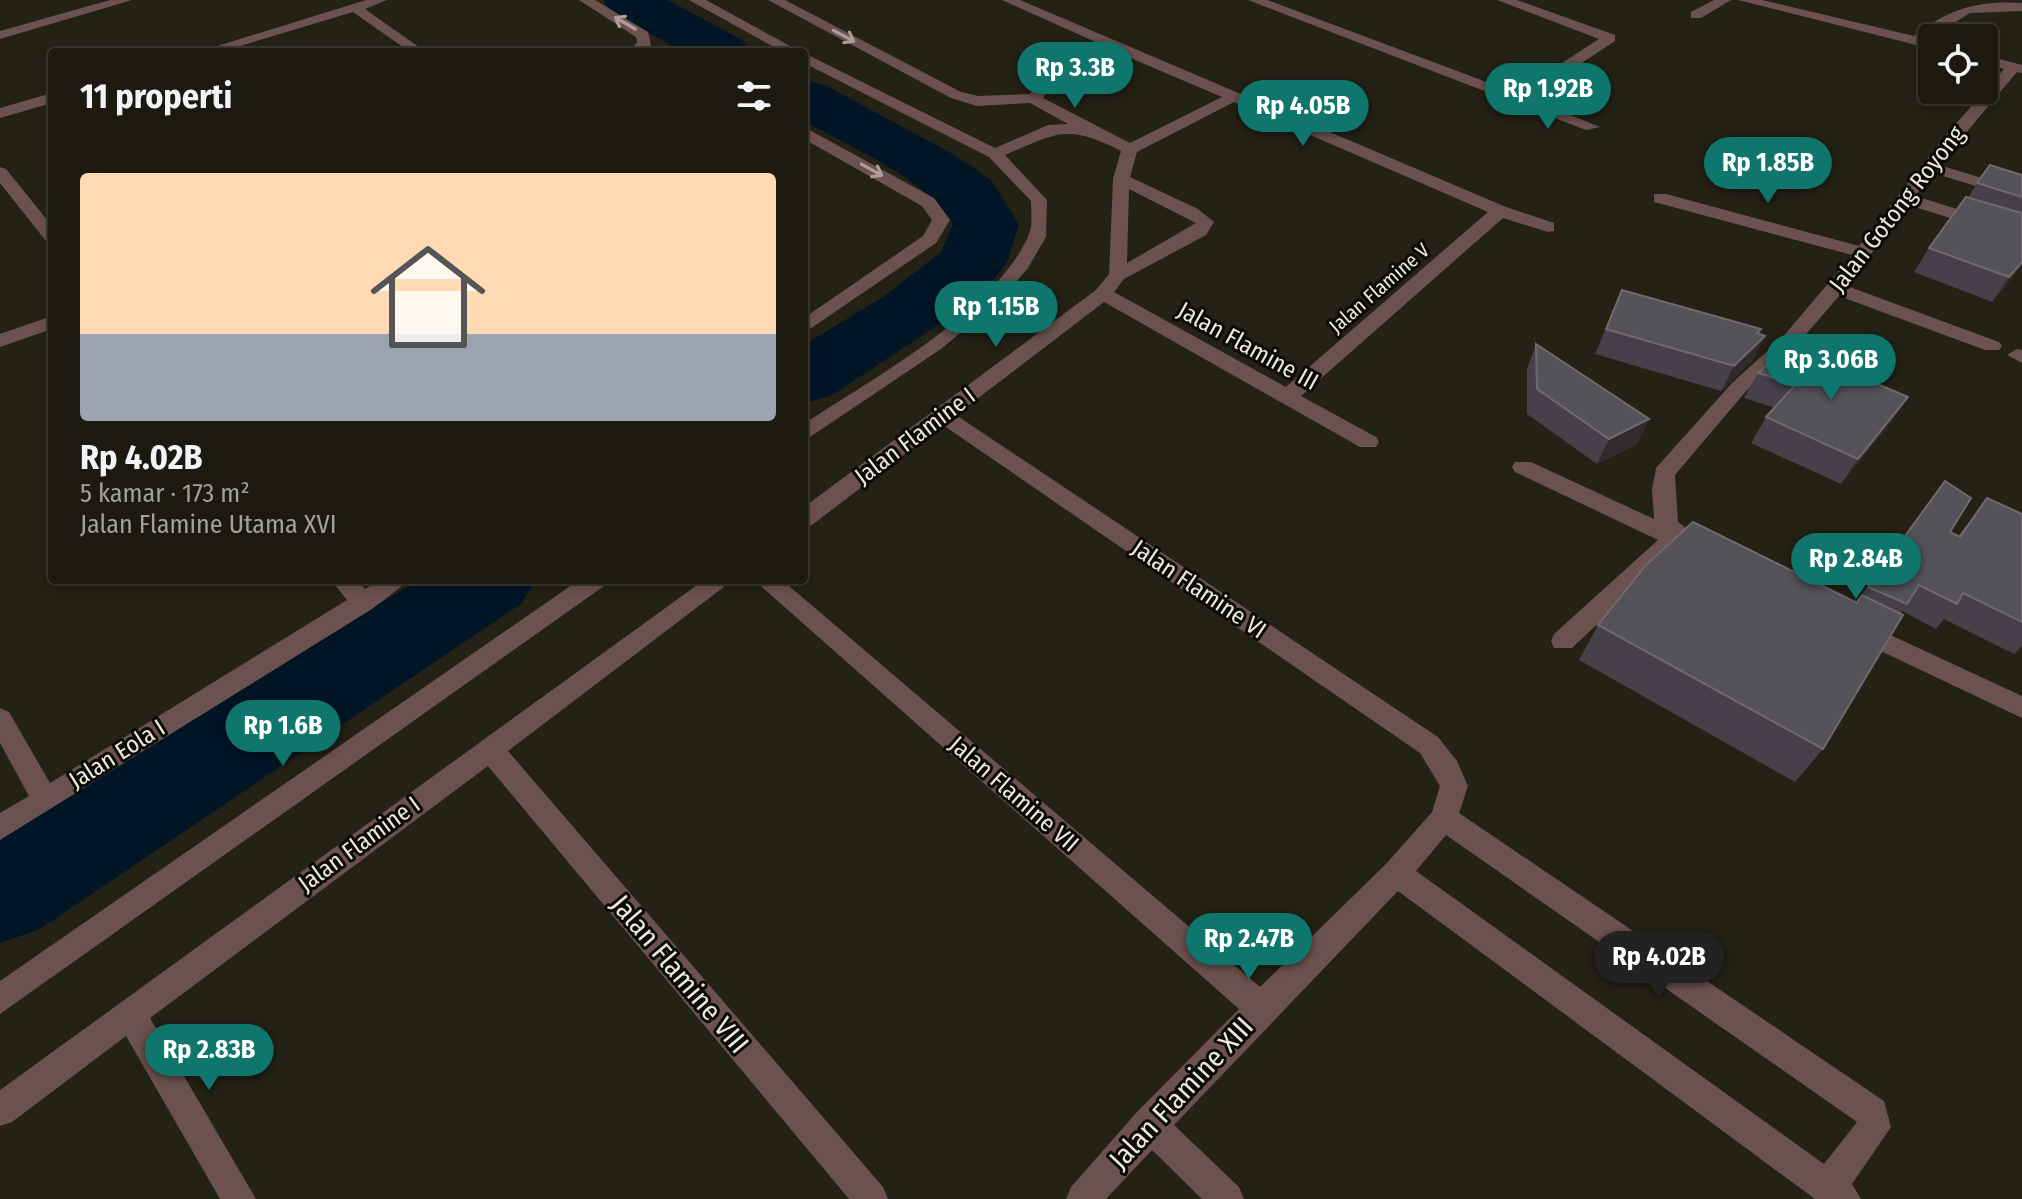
<!DOCTYPE html>
<html lang="id">
<head>
<meta charset="utf-8">
<style>
	:root { --surface:#1b1910; --page:#28261e; --text:#f1f3f6; --muted:#a0a09f; --line:#393830; --accent:#0f766e }
	body { margin:0; font-family:"Fira Sans Condensed",sans-serif; background:var(--page); color:var(--text); height:100vh; display:flex; flex-direction:column; font-size:30px; white-space:nowrap }
	* { box-sizing:border-box; margin:0 }
	p { font-size:26px; color:var(--muted) }
	.icon { flex:none; width:44px; height:44px; fill:none; stroke:currentColor; stroke-width:2; stroke-linecap:round; stroke-linejoin:round }
	.map { position:relative; flex:1; overflow:hidden }
	.details { position:absolute; left:48px; top:48px; width:760px; height:536px; display:flex; flex-direction:column; background:var(--surface); border-radius:8px; box-shadow:0 4px 12px #0003,0 0 0 2px var(--line) }
	.details>* { flex:none }
	.controls { position:absolute; left:1918px; top:24px; display:grid; gap:16px }
	.controls a { display:grid; place-items:center; width:80px; height:80px; border-radius:8px; background:var(--surface); box-shadow:0 4px 12px #0003,0 0 0 2px var(--line); font-size:40px }
	.price { position:absolute; translate:-50% -68px; padding:0 18px; border-radius:28px; background:var(--accent); color:#fff; font-size:26px; line-height:52px; filter:drop-shadow(0 2px 4px #0008) }
	.price::after { content:''; position:absolute; left:50%; top:48px; width:24px; height:18px; margin-left:-12px; background:inherit; clip-path:polygon(0 0,100% 0,50% 100%) }
	.price.active { background:#222; color:#fff }
	ul { padding:0; list-style:none }
	li { display:grid; align-content:center; gap:16px; height:424px; padding:0 32px }
	li+li { border-top:2px solid var(--line) }
	li span { display:grid; place-items:center; height:248px; border-radius:8px; color:#555 }
	li>.icon { margin-inline-start:auto }
	span .icon { width:144px; height:144px; fill:#fffc; stroke-width:1 }
	li b { font-size:34px }
	h2 { display:flex; justify-content:space-between; align-items:center; height:96px; padding:0 32px; font-size:34px }
	.map>svg:first-child { display:block }
	.lines { fill:none; stroke-linecap:round; stroke-linejoin:round }
	.river { fill:#001526; fill-rule:evenodd }
	.minor { fill:#6c524e; fill-rule:evenodd }
	.wall { fill:#45404a }
	.shaded-wall { fill:#302c2e }
	.building { fill:#56525a; stroke:#6e6a6f; stroke-width:2 }
	.oneway { stroke:#ac9e97 }
	.labels { text-anchor:middle; dominant-baseline:central; stroke-width:6; stroke-linejoin:round; paint-order:stroke }
	.far-street-label { font-size:20px; fill:#ebe9e0; stroke:#0c0b06 }
	.street-label { font-size:24px; fill:#ebe9e0; stroke:#0c0b06 }
	.near-street-label { font-size:28px; fill:#ebe9e0; stroke:#0c0b06 }
</style>
</head>
<body>
<div class="map">
<svg width="2022" height="1199" viewBox="0 0 2022 1199">
	<rect width="100%" height="100%" fill="#242115"/>
	<g class="lines">
		<g class="river">
			<polygon points="603,0 668,0 742,40 751,52 683,52 611,11"/>
			<path d="M804,80L825,85L956,156L991,180L1019,224L1007,262L996,277L935,327L831,396L804,403V345L883,297L941,252L953,224C926,178 850,147 804,121Z"/>
			<polygon points="419,580 535,580 522,603 40,929 0,943 0,833"/>
		</g>
		<g class="minor">
			<polygon points="110,0 132,0 0,39 0,31"/>
			<polygon points="366,0 387,0 365,9 426,52 410,52 353,12 220,52 198,52"/>
			<polygon points="579,0 595,0 648,32 651,45 643,52 626,52 637,43 636,37"/>
			<polygon points="689,0 706,0 801,52 783,52"/>
			<path d="M768,0H785L961,92L978,96L1030,94L1035,87L1109,48L1002,0H1020L1506,207L1554,223V231L1548,232L1503,218L1301,396L1376,437L1379,442L1376,447H1360L1104,302L956,415L1438,737L1457,761L1468,786L1459,813L1884,1101L1891,1127L1852,1184L1861,1199H1815L1398,891L1174,1125L1239,1187L1244,1199H1202L1152,1150L1106,1199H1066L1071,1187L1137,1112L1239,1009L754,580H782L1260,987L1386,864L1432,812L1440,786L1420,753L943,425L812,525L804,527V507L1096,290L1109,274L1113,179L1121,151C1068,124 1058,132 1005,155L1047,200L1046,237L1028,268L1004,296L941,349L804,441V424C872,379 993,313 1028,237C1033,226 1031,213 1031,201L989,157L804,63V53L995,148L1048,125L1068,124L1030,103L977,106L951,98ZM1121,54L1222,97L1130,143L1043,98L1046,93ZM1234,102L1488,212L1286,387L1114,292L1124,279L1206,235L1214,222L1198,209L1130,177L1137,152ZM1129,189L1196,223L1127,263ZM1446,835L1857,1122L1824,1164L1416,871Z"/>
			<polygon points="1248,0 1267,0 1516,93 1599,39 1497,0 1517,0 1615,35 1615,41 1529,98 1600,127 1586,130"/>
			<polygon points="1714,0 1731,0 1701,18 1691,18 1691,12"/>
			<path d="M1738,0H1762L1914,36C1948,9 1978,0 2022,3V11L1970,13L1927,40L1932,41V49Z"/>
			<polygon points="1984,55 2022,65 2022,73 2017,72 1939,165 2022,190 2022,200 1933,173 1915,196 2022,229 2022,240 1908,205 1847,286 1999,342 2002,346 1999,350 1985,350 1839,296 1796,346 1747,390 1675,475 1678,522 1711,548 1715,554 1711,560 1695,560 1677,549 1572,648 1554,648 1551,641 1554,634 1658,540 1515,472 1512,467 1515,462 1531,462 1654,519 1652,489 1656,468 1733,382 1782,338 1852,255 1654,202 1654,194 1666,194 1859,246 1940,142 2004,69 1984,63"/>
			<polygon points="52,93 52,103 0,118 0,108"/>
			<polygon points="804,127 934,198 950,220 936,243 804,333 804,318 923,236 932,220 922,206 804,139"/>
			<polygon points="0,167 6,169 52,226 52,242 46,241 0,183"/>
			<polygon points="52,316 52,329 0,347 0,334"/>
			<polygon points="2017,349 2022,350 2022,363 2007,355"/>
			<polygon points="331,580 357,580 365,589 380,580 410,580 372,609 0,840 0,813 29,796 0,743 0,708 9,712 50,783 347,600"/>
			<polygon points="579,580 608,580 604,586 0,1014 0,981"/>
			<polygon points="704,580 733,580 508,751 883,1187 888,1199 849,1199 488,766 150,1018 256,1199 220,1199 126,1036 12,1122 0,1126 0,1090"/>
			<polygon points="1858,620 2022,696 2022,718 1849,636 1846,629 1849,622"/>
		</g>
	</g>
	<g class="wall">
		<polygon points="2022,175 2022,265 1992,302 1914,272 1929,248 1968,198 1977,183"/>
		<polygon points="1622,290 1761,329 1759,333 1765,336 1752,361 1721,391 1595,354"/>
		<polygon points="1536,344 1649,419 1637,444 1597,464 1527,414 1527,369"/>
		<polygon points="1758,373 1908,397 1891,422 1841,484 1751,443 1766,417 1775,408 1744,398"/>
		<polygon points="1945,481 1950,532 1958,536 1987,498 2022,514 2022,646 2014,654 1944,619 1936,629 1902,611 1823,749 1795,782 1579,660 1598,625 1856,602"/>
	</g>
	<g class="shaded-wall">
		<polygon points="2022,262 2022,265 1992,302 2009,277"/>
		<polygon points="1761,329 1748,353 1765,336 1752,361 1721,391 1734,366"/>
		<polygon points="1908,397 1891,422 1841,484 1858,459"/>
		<polygon points="1649,419 1637,444 1597,464 1609,439"/>
	</g>
	<g class="building">
		<polygon points="1990,165 2022,175 2022,197 1977,183"/>
		<polygon points="1966,197 2022,213 2022,262 2009,277 1929,248"/>
		<polygon points="1622,290 1761,329 1757,333 1765,336 1734,366 1606,329"/>
		<polygon points="1536,344 1649,419 1609,439 1537,389"/>
		<polygon points="1787,346 1908,397 1858,459 1766,417 1796,384 1758,373"/>
		<polygon points="1945,481 1971,498 1950,532 1960,537 1987,498 2022,514 2022,622 1963,593 1957,604 1919,585 1907,604 1868,587"/>
		<polygon points="1693,522 1857,603 1862,595 1903,615 1823,749 1598,625 1646,565"/>
	</g>
	<defs><path id="oneway-shaft" d="M-6 0H5M1.5-3L5.5 0L1.5 3" fill="none" stroke-width="1.6" stroke-linecap="round" stroke-linejoin="round" transform="scale(2)"/></defs>
	<g class="oneway">
		<use href="#oneway-shaft" transform="translate(625 23) rotate(-150)"/>
		<use href="#oneway-shaft" transform="translate(844 36) rotate(28)"/>
		<use href="#oneway-shaft" transform="translate(872 170) rotate(29)"/>
	</g>
	<g class="labels">
		<g class="far-street-label">
			<text transform="translate(1379 288) rotate(-41)">Jalan Flamine V</text>
		</g>
		<g class="street-label">
			<text transform="translate(1897 209) rotate(-52)">Jalan Gotong Royong</text>
			<text transform="translate(1248 346) rotate(29)">Jalan Flamine III</text>
			<text transform="translate(915 436) rotate(-37)">Jalan Flamine I</text>
			<text transform="translate(1199 589) rotate(34)">Jalan Flamine VI</text>
			<text transform="translate(117 754) rotate(-32)">Jalan Eola I</text>
			<text transform="translate(1014 794) rotate(41)">Jalan Flamine VII</text>
			<text transform="translate(359 844) rotate(-36)">Jalan Flamine I</text>
		</g>
		<g class="near-street-label">
			<text transform="translate(680 974) rotate(50)">Jalan Flamine VIII</text>
			<text transform="translate(1181 1093) rotate(-47)">Jalan Flamine XIII</text>
		</g>
	</g>
</svg>
<div class="controls">
<a><svg class="icon" aria-label="locate" viewBox="0 0 24 24"><circle cx="12" cy="12" r="6"/><path d="M12 2v4M12 18v4M2 12h4M18 12h4"/></svg></a>
</div>
<b class="price" style="left:1075px;top:110px">Rp 3.3B</b>
<b class="price" style="left:1548px;top:131px">Rp 1.92B</b>
<b class="price" style="left:1303px;top:148px">Rp 4.05B</b>
<b class="price" style="left:1768px;top:205px">Rp 1.85B</b>
<b class="price" style="left:996px;top:349px">Rp 1.15B</b>
<b class="price" style="left:1831px;top:402px">Rp 3.06B</b>
<b class="price" style="left:1856px;top:601px">Rp 2.84B</b>
<b class="price" style="left:283px;top:768px">Rp 1.6B</b>
<b class="price" style="left:1249px;top:981px">Rp 2.47B</b>
<b class="price active" style="left:1659px;top:999px">Rp 4.02B</b>
<b class="price" style="left:209px;top:1092px">Rp 2.83B</b>
<section class="details">
<h2>11 properti<svg class="icon" aria-label="filters" viewBox="0 0 24 24"><path d="M4 7h16M4 17h16"/><circle cx="9" cy="7" r="2"/><circle cx="15" cy="17" r="2"/></svg></h2>
<ul>
<li><span style="background:linear-gradient(#ffd9b3 65%,#9aa5b1 0)"><svg class="icon" aria-label="home" viewBox="0 0 24 24"><path d="M3 11l9-7 9 7M6 9v11h12V9"/></svg></span><div><b>Rp 4.02B</b><p>5 kamar · 173 m²</p><p>Jalan Flamine Utama XVI</p></div></li>
</ul>
</section>
</div>
</body>
</html>
